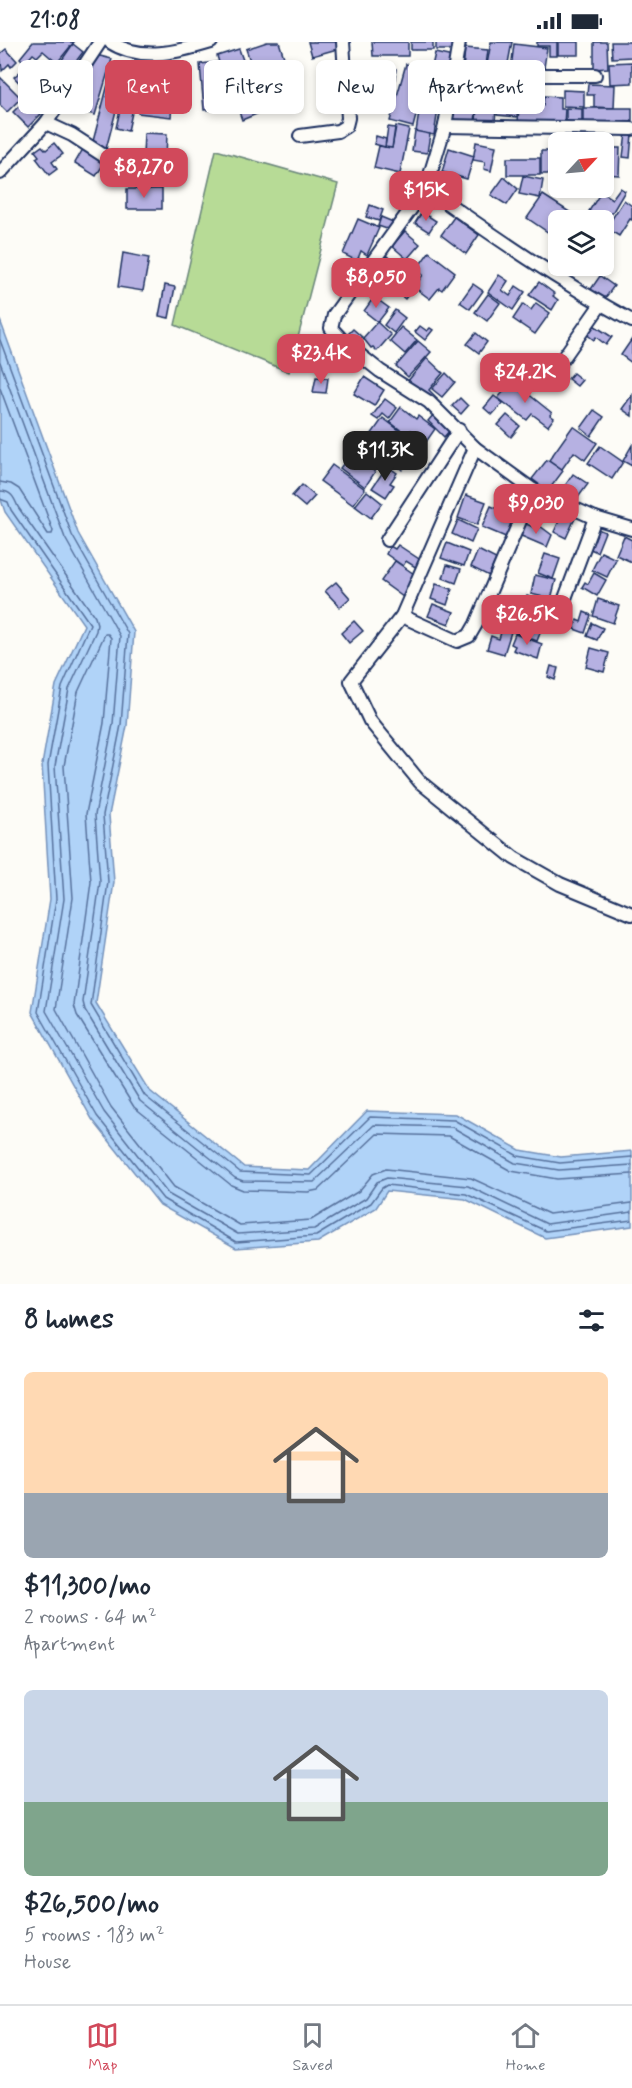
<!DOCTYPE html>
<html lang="en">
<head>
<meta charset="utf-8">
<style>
	:root { --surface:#fff; --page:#f2f2f3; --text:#1f2937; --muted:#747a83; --line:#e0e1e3; --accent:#d1495b }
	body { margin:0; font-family:Mynerve,sans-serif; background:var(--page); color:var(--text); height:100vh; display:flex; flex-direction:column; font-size:22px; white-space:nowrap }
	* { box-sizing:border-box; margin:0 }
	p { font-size:20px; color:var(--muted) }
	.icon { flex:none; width:33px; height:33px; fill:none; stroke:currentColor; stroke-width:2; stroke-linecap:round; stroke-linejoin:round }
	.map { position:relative; height:1242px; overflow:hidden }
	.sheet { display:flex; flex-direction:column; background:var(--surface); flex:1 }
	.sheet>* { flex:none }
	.guide { position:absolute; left:18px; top:18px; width:597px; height:54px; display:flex; gap:12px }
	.needle { width:39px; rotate:64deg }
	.tools { position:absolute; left:548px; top:90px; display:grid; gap:12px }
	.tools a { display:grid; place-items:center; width:66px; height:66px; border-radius:9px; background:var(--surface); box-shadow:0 3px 9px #0003; font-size:30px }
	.price { position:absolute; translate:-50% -51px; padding:0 14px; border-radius:12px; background:var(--accent); color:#fff; font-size:20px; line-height:39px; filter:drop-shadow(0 2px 3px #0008) }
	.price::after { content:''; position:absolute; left:50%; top:36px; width:18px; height:14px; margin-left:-9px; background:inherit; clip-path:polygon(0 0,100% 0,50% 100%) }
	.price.current { background:#222; color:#fff }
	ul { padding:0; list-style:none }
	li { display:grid; align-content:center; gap:12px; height:318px; padding:0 24px }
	li span { display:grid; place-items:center; height:186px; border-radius:9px; color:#555 }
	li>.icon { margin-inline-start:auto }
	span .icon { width:108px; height:108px; fill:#fffc; stroke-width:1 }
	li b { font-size:26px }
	h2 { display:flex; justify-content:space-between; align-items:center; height:72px; padding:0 24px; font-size:26px }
	.pill { padding:0 21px; border-radius:9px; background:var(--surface); box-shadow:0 3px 9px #0003; font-size:21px; line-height:54px }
	.pill.current { background:var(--accent); color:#fff }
	.status { display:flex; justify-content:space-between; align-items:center; height:42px; padding:0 30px; background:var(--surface); direction:ltr }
	.status svg { height:16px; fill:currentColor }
	.dock { display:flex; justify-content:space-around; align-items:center; height:84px; border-top:2px solid var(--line); background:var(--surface); font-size:16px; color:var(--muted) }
	.dock a { display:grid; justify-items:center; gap:3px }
	.dock .current { color:var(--accent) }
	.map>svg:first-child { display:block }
	.green { fill:#b7db96; stroke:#69857a; stroke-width:1.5 }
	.water { fill:#b0d3f8; stroke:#7491ba; stroke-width:1.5 }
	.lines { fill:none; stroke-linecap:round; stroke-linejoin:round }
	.shore { stroke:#57719c; stroke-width:1.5 }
	.building { fill:#b6b1e2; stroke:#1b2f5e; stroke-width:1.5 }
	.street-casing { stroke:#1b2f5e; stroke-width:16 }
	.street { stroke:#fdfcf7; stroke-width:12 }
</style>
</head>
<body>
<div class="status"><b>21:08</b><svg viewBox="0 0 49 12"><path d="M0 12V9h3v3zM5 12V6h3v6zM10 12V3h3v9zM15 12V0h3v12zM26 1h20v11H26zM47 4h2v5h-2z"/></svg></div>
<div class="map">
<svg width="632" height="1242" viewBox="0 0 632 1242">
	<rect width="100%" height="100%" fill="#fdfcf7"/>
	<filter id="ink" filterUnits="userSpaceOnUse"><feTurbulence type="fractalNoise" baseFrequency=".0167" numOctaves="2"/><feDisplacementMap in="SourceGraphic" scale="12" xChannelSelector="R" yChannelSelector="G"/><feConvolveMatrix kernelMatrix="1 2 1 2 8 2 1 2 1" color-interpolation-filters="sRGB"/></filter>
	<g filter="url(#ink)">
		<polygon class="green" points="216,108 338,142 289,330 175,283"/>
		<polygon class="water" points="0,278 78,491 134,590 127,684 109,773 114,840 96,961 150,1049 244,1125 309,1128 367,1069 456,1072 520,1108 561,1115 632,1109 632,1184 545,1196 465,1157 387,1149 376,1166 318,1200 236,1206 160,1163 92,1077 32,970 50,857 42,723 56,643 84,583 5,470 0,455"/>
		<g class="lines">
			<g class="shore">
				<polyline points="0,298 72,493 128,592 121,683 103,773 108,840 91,963 145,1054 240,1130 311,1133 370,1075 454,1078 518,1114 560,1121 632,1115"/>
				<polyline points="0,320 65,496 120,594 113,682 95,773 100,840 83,960 85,968 140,1059 235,1136 243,1139 314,1140 374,1083 452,1085 515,1121 559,1128 632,1123"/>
				<polyline points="0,346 53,489 52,492 48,492 19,447 11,442 0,440"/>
				<path d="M0,449C11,449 14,455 18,465L95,575L97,582L96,589L69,647L55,724L64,857L46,969L104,1070L168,1152L238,1192L314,1187L366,1156L377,1140L387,1136L468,1144L547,1182L632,1170"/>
				<polyline points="0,457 8,460 11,468 90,582 62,645 48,723 56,857 38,970 97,1074 163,1157 236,1200 316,1194 371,1161 382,1146 387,1143 466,1152 546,1189 632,1178"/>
				<polyline points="632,1132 557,1137 511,1129 449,1094 377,1092 318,1148 308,1150 243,1148 231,1143 134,1065 77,973 74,963 91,840 86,772 104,681 111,596 108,592 105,592 78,650 64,724 73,856 56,967 111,1065 174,1145 240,1183 311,1178 359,1149 373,1132 386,1127 471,1136 549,1172 632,1161"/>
			</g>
		</g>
		<g class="building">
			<polygon points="33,0 74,0 57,21 43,9 37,15 33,12 25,21 20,16"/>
			<polygon points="267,0 279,0 292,40 261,51 246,7"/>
			<polygon points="308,0 340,0 341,6 312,14"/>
			<polygon points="372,0 408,0 408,14 373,14"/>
			<rect x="411" y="0" width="22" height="8"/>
			<rect x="436" y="0" width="20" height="8"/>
			<polygon points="491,0 512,0 506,32 486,28"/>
			<polygon points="537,0 557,0 557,14 549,14 549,4 537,4"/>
			<rect x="558" y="0" width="21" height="13"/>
			<polygon points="594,0 607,0 608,26 594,27"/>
			<polygon points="611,0 632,0 632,15 612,16"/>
			<polygon points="73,2 83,10 69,29 59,22"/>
			<polygon points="514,2 547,6 543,32 511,27"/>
			<polygon points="465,6 488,8 485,31 463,28"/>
			<polygon points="6,7 17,19 11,25 9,22 2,29 0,12"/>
			<polygon points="239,7 249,35 226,42 217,14"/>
			<polygon points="435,11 453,15 446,51 427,47"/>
			<polygon points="96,13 112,17 95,73 79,68"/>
			<polygon points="218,20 223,67 204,68 200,22"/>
			<polygon points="632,20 632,41 610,42 609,21"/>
			<polygon points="30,21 40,33 25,47 14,35"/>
			<polygon points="406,22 428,28 413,85 390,79"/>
			<polygon points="113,23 127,27 106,107 92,103"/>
			<polygon points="362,23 396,27 393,55 359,51"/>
			<polygon points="129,26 141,29 128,89 116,86"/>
			<polygon points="144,28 173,32 170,48 142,45"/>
			<polygon points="42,33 54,46 38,61 26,48"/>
			<polygon points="0,35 21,56 7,70 0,63"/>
			<polygon points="457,36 479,38 475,81 453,79"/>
			<polygon points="482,38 498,40 496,55 481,53"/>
			<polygon points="499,38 519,40 517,75 497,73"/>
			<polygon points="523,41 539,43 538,54 522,52"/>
			<polygon points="588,42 615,43 614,66 594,65 594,53 587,53"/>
			<polygon points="256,47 264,69 242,78 234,56"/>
			<polygon points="140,48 173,51 171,75 138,71"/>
			<polygon points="563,48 584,49 584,65 563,64"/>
			<polygon points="544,54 560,55 560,67 565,67 564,83 518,81 519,62 543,63"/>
			<polygon points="25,58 41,72 28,85 13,70"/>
			<polygon points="420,64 438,67 434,93 416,90"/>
			<polygon points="477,64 496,65 495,81 476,80"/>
			<polygon points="566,66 582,67 582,84 566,83"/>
			<polygon points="583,66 632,66 632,83 583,84"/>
			<polygon points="396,84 409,87 400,132 374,126 379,104 392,106"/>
			<polygon points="388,85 395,86 392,106 385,105"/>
			<polygon points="415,89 430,92 427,111 412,109"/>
			<polygon points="144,91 167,92 166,115 143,114"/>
			<polygon points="626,91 632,92 630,116 623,115"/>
			<polygon points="376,94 386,97 385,105 374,102"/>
			<polygon points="554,98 566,99 566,100 558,100 558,132 553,132"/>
			<polygon points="476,100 496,104 491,129 484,127 485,120 473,118"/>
			<polygon points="54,101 63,112 52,120 57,127 49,133 36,116 39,114 35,109 42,104 46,108"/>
			<polygon points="449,106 474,114 467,137 442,130"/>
			<polygon points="603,106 620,106 619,133 603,132"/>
			<polygon points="83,107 105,120 96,134 75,121"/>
			<polygon points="541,109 554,109 553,132 541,132"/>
			<rect x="507" y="116" width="33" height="17"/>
			<polygon points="523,134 543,138 540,156 519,152"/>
			<polygon points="504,135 518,147 507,163 491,153"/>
			<polygon points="620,146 625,149 605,183 603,178 598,178 599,176 589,169 601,150 612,157"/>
			<rect x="127" y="147" width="35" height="20"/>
			<polygon points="543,153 571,171 566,178 558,178 558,190 555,195 527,176"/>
			<polygon points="624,158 632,164 632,178 630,177 619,194 606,186"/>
			<polygon points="370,163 383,168 379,179 366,175"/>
			<polygon points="422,170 436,179 429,190 415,181"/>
			<polygon points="381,175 393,180 390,188 378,184"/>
			<polygon points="454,175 479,193 466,212 441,193"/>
			<polygon points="358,177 379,186 367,213 361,209 357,219 343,212"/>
			<polygon points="405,189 420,202 407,217 392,204"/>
			<polygon points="429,210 455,230 442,248 439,246 430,257 414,245 423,233 416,228"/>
			<polygon points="123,211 149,216 143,249 118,245"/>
			<polygon points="387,214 404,227 391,245 374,231"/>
			<polygon points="499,233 508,239 502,248 510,254 516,244 525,250 513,268 488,250"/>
			<polygon points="600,234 614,244 603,259 589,250"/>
			<polygon points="405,237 412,242 408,247 411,249 405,257 393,247"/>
			<polygon points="539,240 555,252 553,254 558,258 552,268 529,253"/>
			<polygon points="473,242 483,249 470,267 460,260"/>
			<polygon points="165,243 175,245 169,276 159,274"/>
			<polygon points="488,252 500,261 487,279 475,270"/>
			<polygon points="374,255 389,266 378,280 364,269"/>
			<polygon points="536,261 550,271 535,292 513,277 523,262 531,268"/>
			<polygon points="395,268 405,276 394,291 384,283"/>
			<polygon points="377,280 391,293 377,309 373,305 371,306 363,296"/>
			<polygon points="592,282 612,295 606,303 596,295 594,298 585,291"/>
			<polygon points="420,284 427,289 430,286 433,288 425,298 415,290"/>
			<polygon points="401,285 417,298 405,312 390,299"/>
			<polygon points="353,287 362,295 354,303 346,294"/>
			<polygon points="476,291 487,300 479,311 467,302"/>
			<polygon points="632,297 632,321 621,313"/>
			<polygon points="418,299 431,310 408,335 396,324"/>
			<polygon points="427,316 443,331 429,348 437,356 433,361 407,340"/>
			<polygon points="446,331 455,340 442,355 432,347"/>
			<polygon points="573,331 582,338 577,344 568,337"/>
			<polygon points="316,335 328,336 326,351 313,350"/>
			<polygon points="364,335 384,348 374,364 354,352"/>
			<polygon points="512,339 552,371 550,373 554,376 548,384 532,372 527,378 498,356"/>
			<polygon points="632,353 632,374 622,367"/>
			<polygon points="494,354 503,361 492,373 484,366"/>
			<polygon points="460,356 468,364 461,372 452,364"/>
			<polygon points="385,357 397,366 389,377 383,372 378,378 372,374"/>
			<polygon points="401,365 416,377 418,374 435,387 426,400 411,388 407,393 390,380"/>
			<polygon points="594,368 604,375 591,394 581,386"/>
			<polygon points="434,372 450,388 444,395 428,379"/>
			<polygon points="507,373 520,384 511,395 498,383"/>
			<polygon points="383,376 404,392 388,415 366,400"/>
			<polygon points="573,384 597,401 585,418 574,410 562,427 549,418"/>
			<polygon points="409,394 422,406 402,428 390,417"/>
			<polygon points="632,403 632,424 623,419"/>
			<polygon points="600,404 623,420 612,437 588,421"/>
			<polygon points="351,412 375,430 365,445 340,426"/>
			<polygon points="547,418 563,429 548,449 532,437"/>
			<polygon points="332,423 365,447 353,463 320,439"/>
			<polygon points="387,424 397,431 390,441 394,443 386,455 372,446"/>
			<polygon points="573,432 588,442 574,461 560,451"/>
			<polygon points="302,443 315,454 305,465 292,454"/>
			<polygon points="367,449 382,461 371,476 355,464"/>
			<polygon points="466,453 486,460 477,483 458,476"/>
			<polygon points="491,464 517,475 508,496 482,485"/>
			<polygon points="564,468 576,474 566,496 554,490"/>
			<polygon points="458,478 477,487 471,501 452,492"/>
			<polygon points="524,481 538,487 540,484 552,493 547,505 519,493"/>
			<polygon points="595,486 605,490 597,510 588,506"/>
			<polygon points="624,494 632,498 632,520 616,513"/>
			<polygon points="447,501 469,510 464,524 441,516"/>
			<polygon points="398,503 422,519 417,526 406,519 403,524 386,512 390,504 395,507"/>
			<polygon points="478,508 496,517 489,534 471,525"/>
			<polygon points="601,510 616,517 607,535 592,528"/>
			<polygon points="545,512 560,517 553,537 538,531"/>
			<polygon points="395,519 417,534 403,555 381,539"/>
			<polygon points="447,523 461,527 456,541 443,536"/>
			<polygon points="594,531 606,538 597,554 582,545 585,540 588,542"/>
			<polygon points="535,533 556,538 551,557 531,552"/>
			<polygon points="336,540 350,556 340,565 325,549"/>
			<polygon points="436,542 452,547 447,563 431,557"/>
			<polygon points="527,554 556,564 551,578 522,569"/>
			<polygon points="598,557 619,564 613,581 593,574"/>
			<polygon points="493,560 510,565 507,575 490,570"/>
			<polygon points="433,562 454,570 449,582 428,574"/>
			<polygon points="584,570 591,573 585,591 574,587 577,578 581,580"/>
			<polygon points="524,571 545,578 537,599 511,589 515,575 522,578"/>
			<polygon points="354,579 363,589 349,601 341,591"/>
			<polygon points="592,581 603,586 597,598 587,594"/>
			<polygon points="502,587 511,590 504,612 487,607 491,594 499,597"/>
			<polygon points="515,592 542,602 538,617 513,608 515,604 511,602"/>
			<polygon points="591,606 609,611 604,630 586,625"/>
			<polygon points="551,624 558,626 555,638 548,635"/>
		</g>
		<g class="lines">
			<g class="street-casing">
				<g id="street">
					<path d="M110,0C141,20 178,10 211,0"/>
					<polyline points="459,0 445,84 426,146 334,273 331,286 346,302 380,329 429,360 475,406 533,448 595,476 632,487"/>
					<polyline points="454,33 595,33"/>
					<polyline points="46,81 72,93 115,121"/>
					<polyline points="445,84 632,87"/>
					<polyline points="300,94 338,89 346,84 348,76 343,0"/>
					<polyline points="0,131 46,81 100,0"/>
					<path d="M426,146C492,193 560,240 632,279"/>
					<polyline points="549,343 559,322 601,262"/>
					<polyline points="475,406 402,574 351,639 370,679 420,740 514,816 560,842 632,872"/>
					<polyline points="387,498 459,388"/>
					<polyline points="402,574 457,599 469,594 476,582 533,448"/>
					<polyline points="558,575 595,476"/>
				</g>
			</g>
			<use href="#street" class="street"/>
		</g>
	</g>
</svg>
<div class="tools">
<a><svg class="needle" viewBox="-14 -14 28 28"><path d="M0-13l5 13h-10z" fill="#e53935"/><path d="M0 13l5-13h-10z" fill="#747a83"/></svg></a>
<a><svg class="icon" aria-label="layers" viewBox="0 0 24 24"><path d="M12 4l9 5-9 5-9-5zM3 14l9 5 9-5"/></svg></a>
</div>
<b class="price" style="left:144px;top:157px">$8,270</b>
<b class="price" style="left:426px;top:180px">$15K</b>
<b class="price" style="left:376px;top:267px">$8,050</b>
<b class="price" style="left:321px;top:343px">$23.4K</b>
<b class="price" style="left:525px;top:362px">$24.2K</b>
<b class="price current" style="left:385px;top:440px">$11.3K</b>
<b class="price" style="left:536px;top:493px">$9,030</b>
<b class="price" style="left:527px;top:604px">$26.5K</b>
<div class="guide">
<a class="pill">Buy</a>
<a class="pill current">Rent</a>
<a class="pill">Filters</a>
<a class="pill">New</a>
<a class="pill">Apartment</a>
</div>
</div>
<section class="sheet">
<h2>8 homes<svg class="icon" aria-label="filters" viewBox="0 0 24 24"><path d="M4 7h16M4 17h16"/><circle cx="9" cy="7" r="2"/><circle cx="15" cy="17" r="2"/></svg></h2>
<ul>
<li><span style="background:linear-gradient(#ffd9b3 65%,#9aa5b1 0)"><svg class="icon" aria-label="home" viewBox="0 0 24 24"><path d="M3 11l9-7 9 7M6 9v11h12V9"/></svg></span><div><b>$11,300/mo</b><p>2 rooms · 64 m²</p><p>Apartment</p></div></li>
<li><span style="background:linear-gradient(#c9d6e8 60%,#7fa58c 0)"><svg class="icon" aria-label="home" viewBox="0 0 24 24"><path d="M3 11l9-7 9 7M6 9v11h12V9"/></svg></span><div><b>$26,500/mo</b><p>5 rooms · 183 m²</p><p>House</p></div></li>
</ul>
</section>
<nav class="dock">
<a class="current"><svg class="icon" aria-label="map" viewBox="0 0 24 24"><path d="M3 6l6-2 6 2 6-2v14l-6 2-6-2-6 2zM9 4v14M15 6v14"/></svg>Map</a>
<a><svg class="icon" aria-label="saved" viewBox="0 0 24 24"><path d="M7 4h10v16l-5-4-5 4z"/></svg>Saved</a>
<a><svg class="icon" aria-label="home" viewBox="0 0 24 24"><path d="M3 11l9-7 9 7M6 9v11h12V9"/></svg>Home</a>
</nav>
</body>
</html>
